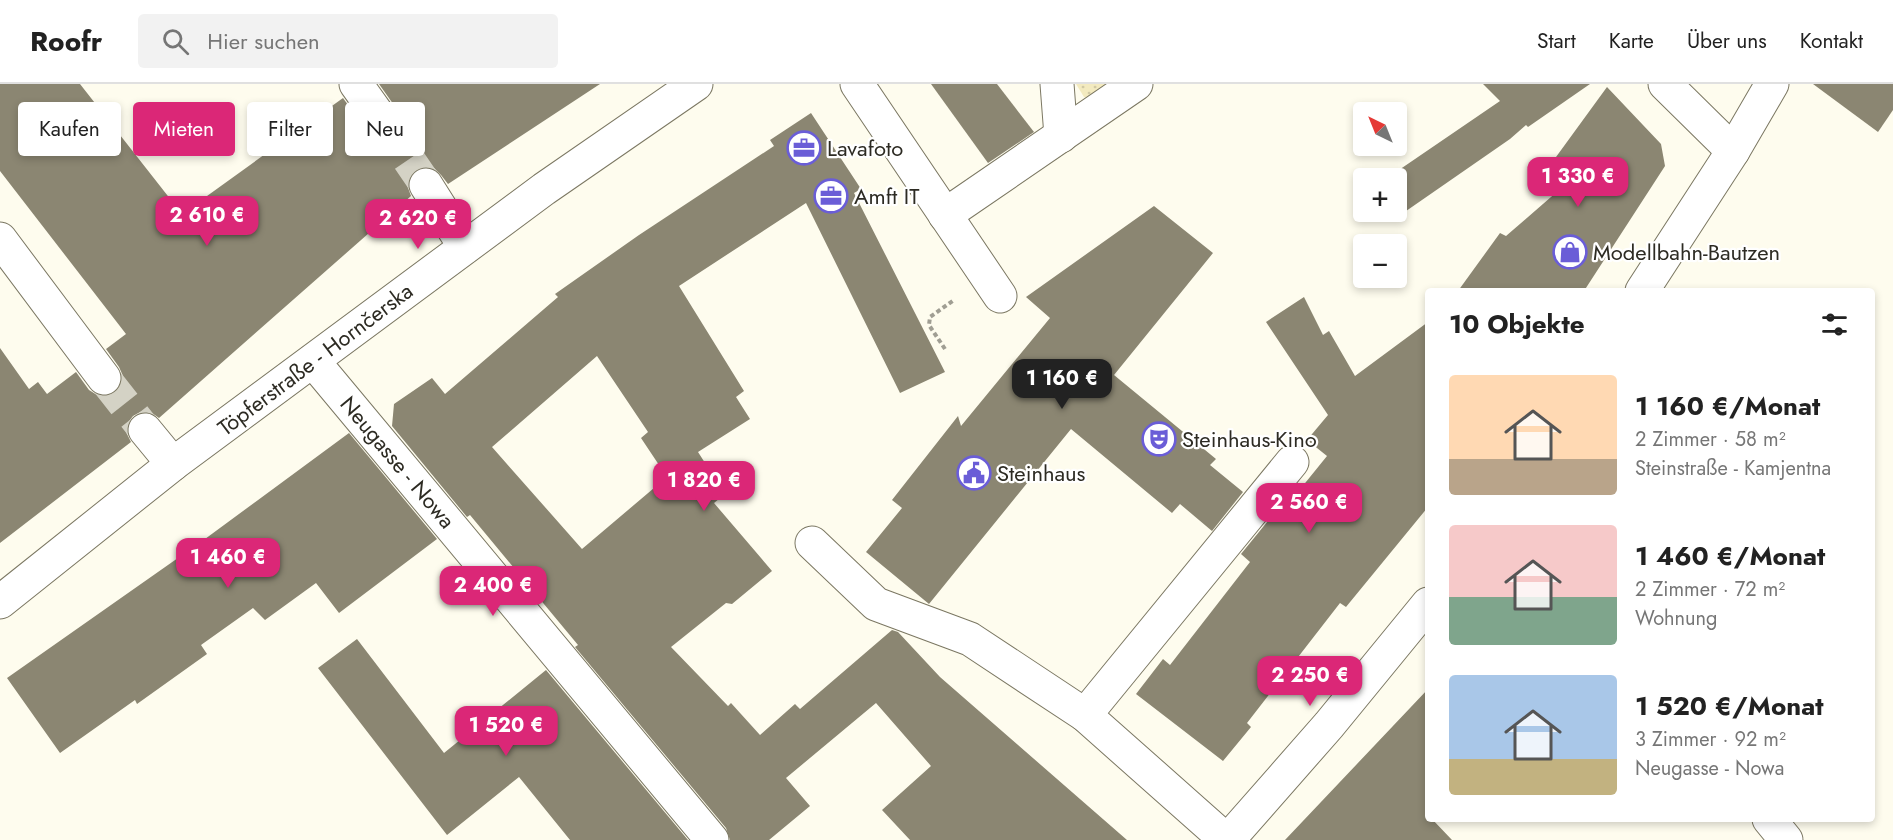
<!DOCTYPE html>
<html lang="de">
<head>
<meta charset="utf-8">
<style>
	:root { --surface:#fff; --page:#f2f2f2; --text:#222; --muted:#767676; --line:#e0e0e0; --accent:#db2777 }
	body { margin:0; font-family:Jost,sans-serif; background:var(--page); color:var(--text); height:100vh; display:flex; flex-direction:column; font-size:22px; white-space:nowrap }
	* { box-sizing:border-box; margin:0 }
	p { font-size:20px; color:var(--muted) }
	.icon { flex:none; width:33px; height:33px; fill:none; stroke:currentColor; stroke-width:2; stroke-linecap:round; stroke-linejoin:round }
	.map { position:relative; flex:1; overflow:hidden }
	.sheet { position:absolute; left:1425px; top:204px; width:450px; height:534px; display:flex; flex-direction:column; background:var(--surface); border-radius:6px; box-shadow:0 3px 9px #0003 }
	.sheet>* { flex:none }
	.hud { position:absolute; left:18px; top:18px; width:570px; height:54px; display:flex; gap:12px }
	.needle { width:39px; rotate:317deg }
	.fabs { position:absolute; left:1353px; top:18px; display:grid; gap:12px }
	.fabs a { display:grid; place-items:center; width:54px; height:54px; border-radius:6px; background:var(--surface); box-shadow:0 3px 9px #0003; font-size:30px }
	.price { position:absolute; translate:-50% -51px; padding:0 14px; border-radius:12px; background:var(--accent); color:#fff; font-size:20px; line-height:39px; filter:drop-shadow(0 2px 3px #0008) }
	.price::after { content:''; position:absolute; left:50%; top:36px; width:18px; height:14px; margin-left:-9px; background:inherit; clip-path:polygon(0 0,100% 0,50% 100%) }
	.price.on { background:#222; color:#fff }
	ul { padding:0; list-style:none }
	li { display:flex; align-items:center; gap:18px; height:150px; padding:0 24px }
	li span { display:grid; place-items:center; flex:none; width:168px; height:120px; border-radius:6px; color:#555 }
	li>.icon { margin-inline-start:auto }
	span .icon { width:72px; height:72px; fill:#fffc; stroke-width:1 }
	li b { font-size:26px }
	h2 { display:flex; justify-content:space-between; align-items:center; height:72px; padding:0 24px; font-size:26px }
	.tag { padding:0 21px; border-radius:6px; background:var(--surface); box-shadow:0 3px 9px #0003; font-size:21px; line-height:54px }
	.tag.on { background:var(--accent); color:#fff }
	header { display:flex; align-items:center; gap:36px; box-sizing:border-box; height:84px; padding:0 30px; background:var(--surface); border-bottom:2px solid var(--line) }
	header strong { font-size:28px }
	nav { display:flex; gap:33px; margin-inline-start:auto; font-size:21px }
	.search { width:420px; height:54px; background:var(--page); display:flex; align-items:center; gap:15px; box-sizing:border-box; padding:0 21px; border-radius:6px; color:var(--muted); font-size:22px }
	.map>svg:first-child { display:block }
	.green { fill:url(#green-dots) }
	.building { fill:#8b8672; fill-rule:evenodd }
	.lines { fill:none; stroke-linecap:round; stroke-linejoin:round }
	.minor-tunnel { stroke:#d4d2c5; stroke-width:33; stroke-dasharray:33 16; stroke-linecap:butt }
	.minor-casing { stroke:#7b7762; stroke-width:35 }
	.major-casing { stroke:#7b7762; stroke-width:35 }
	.path { stroke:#a09e93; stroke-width:4; stroke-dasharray:4.5 3; stroke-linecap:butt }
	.minor { stroke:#fff; stroke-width:33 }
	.major { stroke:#fff; stroke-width:33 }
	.labels { text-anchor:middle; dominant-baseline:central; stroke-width:4.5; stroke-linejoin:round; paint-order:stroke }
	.poi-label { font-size:22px; fill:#2d2b23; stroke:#fff; text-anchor:start }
	.street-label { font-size:22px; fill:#2d2b23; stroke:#fff }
</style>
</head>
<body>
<header>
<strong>Roofr</strong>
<div class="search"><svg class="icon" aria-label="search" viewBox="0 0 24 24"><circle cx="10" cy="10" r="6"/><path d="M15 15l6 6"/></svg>Hier suchen</div>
<nav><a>Start</a><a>Karte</a><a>Über uns</a><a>Kontakt</a></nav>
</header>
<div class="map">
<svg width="1893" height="756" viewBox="0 0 1893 756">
	<defs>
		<pattern id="green-dots" width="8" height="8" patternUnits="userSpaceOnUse" patternTransform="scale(1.5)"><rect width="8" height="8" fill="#f3eabf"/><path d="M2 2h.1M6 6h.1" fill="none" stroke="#d1c9a4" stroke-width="1.8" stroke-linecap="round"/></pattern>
	</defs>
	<rect width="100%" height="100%" fill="#fefcee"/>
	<polygon class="green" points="1076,0 1124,0 1094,16 1084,13"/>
	<g class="building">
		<polygon points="0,0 80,0 182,130 343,14 366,46 373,52 382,54 391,51 398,43 400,33 396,24 379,0 600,0 448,100 441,91 434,84 425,82 416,86 410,92 407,101 411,112 159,334 152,329 142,327 133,332 127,340 126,348 131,358 0,459 0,264 29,305 38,298 47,310 76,288 89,306 97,311 106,313 116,309 121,301 123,292 119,283 106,265 126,250 0,87"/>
		<polygon points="931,0 997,0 1034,48 988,79"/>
		<polygon points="1483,0 1590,0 1528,43 1526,41 1510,55 1396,134 1396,88 1500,17"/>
		<polygon points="1813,0 1893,0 1893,26 1878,48"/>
		<polygon points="1607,3 1661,60 1665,82 1584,207 1458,207 1500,149 1506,152 1574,93 1556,73"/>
		<path d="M811,29L861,105L854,109L945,288L900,309L806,119L679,202L744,307L736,313L750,335L698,368L725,410L714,419L772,487L732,520L726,519L671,563L728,622L731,619L760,651L795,620L800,625L892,546L898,548L940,593L1127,756H910L882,726L931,682L876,619L786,694L810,722L769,756H730L726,744L575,563L578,561L470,431L467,433L392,342L394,320L432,294L445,310L558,213L555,210L639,151L774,62L770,56ZM597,272L648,348L641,354L667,393L582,465L492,363Z"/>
		<polygon points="1154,122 1213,169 1114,291 1216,375 1210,381 1243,408 1212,447 1180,420 1172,429 1071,345 929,520 866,468 902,424 892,416 958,332 961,342 1050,234 1026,213"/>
		<polygon points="1304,213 1323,251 1329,247 1355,292 1428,238 1428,423 1346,523 1340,519 1247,639 1251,643 1223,677 1136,610 1163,575 1170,581 1250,478 1241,470 1272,432 1276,435 1327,372 1307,356 1328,331 1266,238"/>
		<polygon points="349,349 437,455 339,529 316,499 265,536 253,524 201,561 207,570 137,620 135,616 60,669 7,594 205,455"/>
		<polygon points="357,555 444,669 546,586 688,756 570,756 519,693 447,751 318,584"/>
		<polygon points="1428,605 1428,735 1432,735 1452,756 1285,756"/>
	</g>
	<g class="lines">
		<g class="minor-tunnel">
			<polyline points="381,35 426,101"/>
			<polyline points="104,294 145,346"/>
		</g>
		<g class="minor-casing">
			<g id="minor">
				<polyline points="356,0 381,35"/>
				<polyline points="857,0 1000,212"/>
				<polyline points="1057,0 1061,52"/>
				<polyline points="1665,0 1733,67"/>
				<polyline points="426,101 465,163"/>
				<polyline points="945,131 1136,0"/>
				<polyline points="0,155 104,294"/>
				<polyline points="313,277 712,756"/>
				<polyline points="145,346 173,380"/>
				<polyline points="812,459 876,520 970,555 1085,631 1226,756"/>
				<polyline points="0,518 173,380 544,105 696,0"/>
				<polyline points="1085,631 1292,378"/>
				<polyline points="1769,735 1786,756"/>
			</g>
		</g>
		<g class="major-casing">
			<g id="major">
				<polyline points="1642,207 1733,67 1772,0"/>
				<polyline points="1228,756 1329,641 1428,520"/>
			</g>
		</g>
		<polyline class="path" points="945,265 929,241 930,233 954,216"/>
		<use href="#minor" class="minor"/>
		<use href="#major" class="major"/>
	</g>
	<defs>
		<g id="office-ring" transform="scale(1.725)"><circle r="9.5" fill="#fff" stroke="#6a5dd7" stroke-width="1.5"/><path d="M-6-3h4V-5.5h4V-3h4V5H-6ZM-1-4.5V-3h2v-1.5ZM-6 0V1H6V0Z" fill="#6a5dd7"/></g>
		<g id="shop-ring" transform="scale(1.725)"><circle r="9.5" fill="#fff" stroke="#6a5dd7" stroke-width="1.5"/><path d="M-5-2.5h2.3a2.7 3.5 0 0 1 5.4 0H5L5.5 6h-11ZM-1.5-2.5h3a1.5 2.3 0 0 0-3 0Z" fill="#6a5dd7"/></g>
		<g id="theatre-ring" transform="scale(1.725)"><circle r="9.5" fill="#fff" stroke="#6a5dd7" stroke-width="1.5"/><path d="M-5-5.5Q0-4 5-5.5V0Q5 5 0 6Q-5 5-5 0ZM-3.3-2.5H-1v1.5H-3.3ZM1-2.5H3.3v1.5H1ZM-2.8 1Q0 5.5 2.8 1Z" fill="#6a5dd7"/></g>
		<g id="civic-ring" transform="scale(1.725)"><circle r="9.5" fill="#fff" stroke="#6a5dd7" stroke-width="1.5"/><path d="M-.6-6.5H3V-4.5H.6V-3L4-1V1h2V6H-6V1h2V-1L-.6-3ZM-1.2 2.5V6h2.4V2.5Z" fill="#6a5dd7"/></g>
	</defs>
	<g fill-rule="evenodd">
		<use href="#office-ring" x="804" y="64"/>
		<use href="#office-ring" x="831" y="112"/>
		<use href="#shop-ring" x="1570" y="168"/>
		<use href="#theatre-ring" x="1159" y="355"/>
		<use href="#civic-ring" x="974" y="389"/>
	</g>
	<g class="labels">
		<g class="poi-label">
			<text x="827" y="64">Lavafoto</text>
			<text x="854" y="112">Amft IT</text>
			<text x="1593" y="168">Modellbahn-Bautzen</text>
			<text x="1182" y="355">Steinhaus-Kino</text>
			<text x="997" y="389">Steinhaus</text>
		</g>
		<g class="street-label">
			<text transform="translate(315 275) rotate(-37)">Töpferstraße - Hornčerska</text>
			<text transform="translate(398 378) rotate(50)">Neugasse - Nowa</text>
		</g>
	</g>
</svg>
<div class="fabs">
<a><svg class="needle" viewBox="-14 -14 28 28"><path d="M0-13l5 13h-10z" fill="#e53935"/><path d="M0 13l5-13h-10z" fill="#767676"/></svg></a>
<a>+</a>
<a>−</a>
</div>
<b class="price" style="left:1578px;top:124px">1 330 €</b>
<b class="price" style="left:207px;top:163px">2 610 €</b>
<b class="price" style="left:418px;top:166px">2 620 €</b>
<b class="price on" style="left:1062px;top:326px">1 160 €</b>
<b class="price" style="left:704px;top:428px">1 820 €</b>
<b class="price" style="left:1309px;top:450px">2 560 €</b>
<b class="price" style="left:228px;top:505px">1 460 €</b>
<b class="price" style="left:493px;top:533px">2 400 €</b>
<b class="price" style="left:1310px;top:623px">2 250 €</b>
<b class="price" style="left:506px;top:673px">1 520 €</b>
<div class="hud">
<a class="tag">Kaufen</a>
<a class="tag on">Mieten</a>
<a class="tag">Filter</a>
<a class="tag">Neu</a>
</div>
<section class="sheet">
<h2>10 Objekte<svg class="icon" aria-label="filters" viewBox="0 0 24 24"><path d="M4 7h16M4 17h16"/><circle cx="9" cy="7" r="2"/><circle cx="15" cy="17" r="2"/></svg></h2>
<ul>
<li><span style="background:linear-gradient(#ffd9b3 70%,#b9a48a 0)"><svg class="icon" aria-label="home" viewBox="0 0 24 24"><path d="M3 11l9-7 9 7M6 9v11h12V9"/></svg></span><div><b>1 160 €/Monat</b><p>2 Zimmer · 58 m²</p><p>Steinstraße - Kamjentna</p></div></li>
<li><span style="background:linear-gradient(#f6c9c9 60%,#7fa58c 0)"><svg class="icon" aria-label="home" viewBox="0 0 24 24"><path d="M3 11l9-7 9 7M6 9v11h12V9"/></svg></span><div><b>1 460 €/Monat</b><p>2 Zimmer · 72 m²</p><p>Wohnung</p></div></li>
<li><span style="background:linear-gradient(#a9c7e8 70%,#c2b280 0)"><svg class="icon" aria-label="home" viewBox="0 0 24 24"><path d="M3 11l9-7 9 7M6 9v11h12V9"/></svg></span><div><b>1 520 €/Monat</b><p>3 Zimmer · 92 m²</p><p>Neugasse - Nowa</p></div></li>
</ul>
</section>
</div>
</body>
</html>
